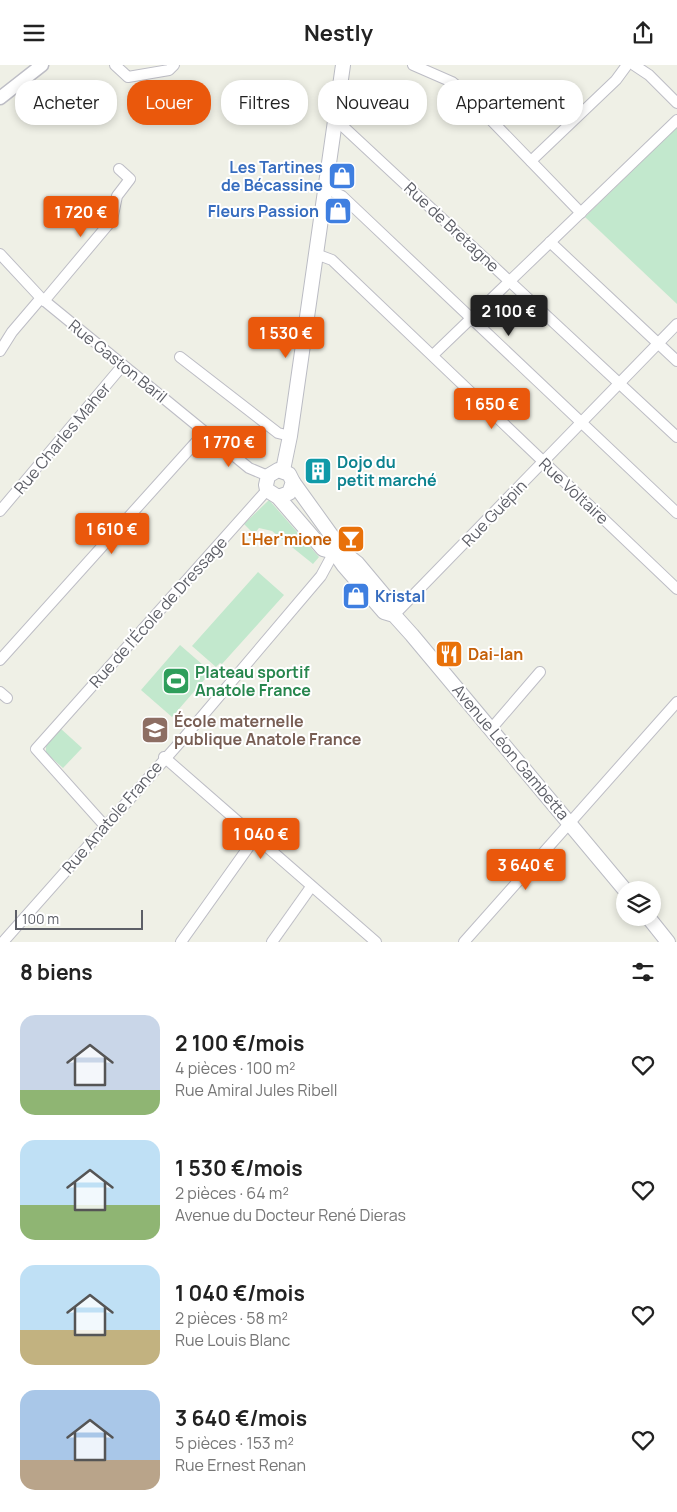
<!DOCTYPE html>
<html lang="fr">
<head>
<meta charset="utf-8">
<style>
	:root { --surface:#fff; --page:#f6f6f6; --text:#222; --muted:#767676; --accent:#ea580c }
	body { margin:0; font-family:Manrope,sans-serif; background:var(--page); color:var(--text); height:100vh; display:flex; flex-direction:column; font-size:19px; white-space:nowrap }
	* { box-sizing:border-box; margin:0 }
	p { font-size:16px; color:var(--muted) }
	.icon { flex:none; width:28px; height:28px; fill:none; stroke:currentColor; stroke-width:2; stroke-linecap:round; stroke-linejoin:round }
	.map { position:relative; height:877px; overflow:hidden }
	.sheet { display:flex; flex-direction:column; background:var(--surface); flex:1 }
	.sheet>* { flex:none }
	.banner { position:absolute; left:15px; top:15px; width:648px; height:45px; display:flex; gap:10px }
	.controls { position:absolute; left:616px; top:816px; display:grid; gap:10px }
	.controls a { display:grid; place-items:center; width:45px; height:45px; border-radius:50%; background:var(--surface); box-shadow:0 2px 8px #0003; font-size:25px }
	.scale { position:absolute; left:15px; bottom:12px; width:128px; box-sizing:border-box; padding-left:5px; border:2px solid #5d5f67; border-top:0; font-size:14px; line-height:18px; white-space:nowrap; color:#5d5f67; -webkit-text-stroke:4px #fff; paint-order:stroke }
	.price { position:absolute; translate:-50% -42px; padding:0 11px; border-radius:5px; background:var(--accent); color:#fff; font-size:16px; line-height:32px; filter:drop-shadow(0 1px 2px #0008) }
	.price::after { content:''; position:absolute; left:50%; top:30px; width:15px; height:11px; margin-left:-8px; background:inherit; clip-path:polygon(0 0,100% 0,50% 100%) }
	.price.active { background:#222; color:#fff }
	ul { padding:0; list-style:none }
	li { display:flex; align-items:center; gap:15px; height:125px; padding:0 20px }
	li span { display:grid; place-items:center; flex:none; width:140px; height:100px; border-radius:15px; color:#555 }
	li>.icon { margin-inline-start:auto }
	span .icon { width:60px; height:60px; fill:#fffc; stroke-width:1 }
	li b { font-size:21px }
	h2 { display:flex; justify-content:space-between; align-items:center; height:60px; padding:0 20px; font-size:21px }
	.tag { padding:0 18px; border-radius:20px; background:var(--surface); box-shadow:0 2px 8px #0003; font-size:18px; line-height:45px }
	.tag.active { background:var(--accent); color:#fff }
	header { display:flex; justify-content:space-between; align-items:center; height:65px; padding:0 20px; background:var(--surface); font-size:22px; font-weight:700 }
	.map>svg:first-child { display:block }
	.green { fill:#c2e8cd }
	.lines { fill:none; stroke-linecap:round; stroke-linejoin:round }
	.minor-casing { stroke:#bdbdc5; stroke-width:12 }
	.tertiary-casing { stroke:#bdbdc5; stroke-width:15 }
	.secondary-casing { stroke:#bbbcc4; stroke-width:16 }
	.minor { stroke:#fff; stroke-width:10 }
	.tertiary { stroke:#fff; stroke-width:12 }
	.secondary { stroke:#fff; stroke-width:14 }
	.labels { text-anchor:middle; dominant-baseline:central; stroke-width:4; stroke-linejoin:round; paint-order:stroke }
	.shop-label { font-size:16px; font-weight:bold; fill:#366cbe; stroke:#fff; text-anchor:end }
	.street-label { font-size:16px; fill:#5d5f67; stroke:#fff }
	.culture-label { font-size:16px; font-weight:bold; fill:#0d838f; stroke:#fff; text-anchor:start }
	.food-label { font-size:16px; font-weight:bold; fill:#c56008; stroke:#fff; text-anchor:end }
	.leisure-label { font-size:16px; font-weight:bold; fill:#27864d; stroke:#fff; text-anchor:start }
	.education-label { font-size:16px; font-weight:bold; fill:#785e54; stroke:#fff; text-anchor:start }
</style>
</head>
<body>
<header><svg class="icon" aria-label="menu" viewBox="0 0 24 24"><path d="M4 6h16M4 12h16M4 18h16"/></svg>Nestly<svg class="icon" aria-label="share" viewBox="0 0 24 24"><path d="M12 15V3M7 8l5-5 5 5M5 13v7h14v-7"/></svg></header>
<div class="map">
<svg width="677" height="877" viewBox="0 0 677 877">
	<rect width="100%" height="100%" fill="#eff0e6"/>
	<g class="green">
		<polygon points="677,62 677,239 585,152"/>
		<polygon points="269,435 319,492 313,499 272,466 259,463 254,469 244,459"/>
		<polygon points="258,507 284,530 222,599 220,598 216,602 192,581"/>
		<polygon points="180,580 211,607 172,652 141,625"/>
		<polygon points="60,663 82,683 63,703 46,688 46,680"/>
	</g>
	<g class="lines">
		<g class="minor-casing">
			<g id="minor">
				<polyline points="115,0 128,12 169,5 174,0"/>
				<polyline points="413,0 452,17 462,25 581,148"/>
				<polyline points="634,0 649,10 677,38"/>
				<polyline points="335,54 677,372"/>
				<polyline points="531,96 616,15 627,0"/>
				<polyline points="325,123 342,131 677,448"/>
				<polyline points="550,177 677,296"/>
				<polyline points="0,189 41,233 249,403 268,411"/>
				<polyline points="316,189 332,195 677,524"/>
				<polyline points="44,236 112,155 117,131 130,114 119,104"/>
				<polyline points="0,286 12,267 41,233"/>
				<polyline points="433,290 677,55"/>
				<polyline points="180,292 278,368 290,371"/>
				<polyline points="0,446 123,300"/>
				<polyline points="394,550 677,259"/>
				<polyline points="0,595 205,367"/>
				<polyline points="0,627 7,633"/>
				<polyline points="491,664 540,607"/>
				<polyline points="164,692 376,877"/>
				<polyline points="105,761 36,684 267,425"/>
				<polyline points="3,877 182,675 321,511 334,487"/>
				<polyline points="181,877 255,773"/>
				<polyline points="272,877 311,822"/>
				<polyline points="464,877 677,637"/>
			</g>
		</g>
		<g class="tertiary-casing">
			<polyline id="tertiary" points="0,33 42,0"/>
		</g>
		<g class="secondary-casing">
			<g id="secondary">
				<polyline points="283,405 290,371 343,0"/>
				<polyline points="293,417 334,474 334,487 344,501 384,547 394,550 412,570 625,825"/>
				<polyline points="278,432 289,428 293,417 289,409 278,405 268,411 266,420 267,425 278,432 323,484 334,487 343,487 357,498 393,541 394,550"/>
				<polyline points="648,852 668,877"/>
			</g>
		</g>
		<use href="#minor" class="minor"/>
		<use href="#tertiary" class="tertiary"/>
		<use href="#secondary" class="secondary"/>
	</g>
	<defs>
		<g id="shop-square" transform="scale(1.4375)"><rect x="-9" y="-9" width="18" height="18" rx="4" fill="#3f7fe0" stroke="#fff"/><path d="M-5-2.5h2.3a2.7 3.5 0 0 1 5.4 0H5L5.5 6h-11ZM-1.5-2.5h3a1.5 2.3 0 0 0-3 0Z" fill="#fff"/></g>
		<g id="building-square" transform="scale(1.4375)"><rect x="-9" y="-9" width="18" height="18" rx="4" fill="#0f9aa8" stroke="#fff"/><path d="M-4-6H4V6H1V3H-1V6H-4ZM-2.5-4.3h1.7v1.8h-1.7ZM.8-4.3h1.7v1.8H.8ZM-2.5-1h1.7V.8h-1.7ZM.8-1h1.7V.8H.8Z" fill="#fff"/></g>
		<g id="bar-square" transform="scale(1.4375)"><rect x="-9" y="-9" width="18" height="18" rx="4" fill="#e8710a" stroke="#fff"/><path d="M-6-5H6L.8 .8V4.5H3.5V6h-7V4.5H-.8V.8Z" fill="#fff"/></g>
		<g id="restaurant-square" transform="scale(1.4375)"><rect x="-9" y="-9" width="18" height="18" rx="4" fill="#e8710a" stroke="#fff"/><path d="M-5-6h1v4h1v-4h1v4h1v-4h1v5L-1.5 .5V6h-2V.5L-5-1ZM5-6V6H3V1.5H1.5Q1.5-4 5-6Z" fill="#fff"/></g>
		<g id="stadium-square" transform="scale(1.4375)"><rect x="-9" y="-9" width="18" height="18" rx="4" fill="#2e9e5b" stroke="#fff"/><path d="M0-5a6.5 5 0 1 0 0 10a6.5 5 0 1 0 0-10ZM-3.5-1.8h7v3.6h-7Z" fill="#fff"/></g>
		<g id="school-square" transform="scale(1.4375)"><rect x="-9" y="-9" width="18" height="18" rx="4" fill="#8d6e63" stroke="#fff"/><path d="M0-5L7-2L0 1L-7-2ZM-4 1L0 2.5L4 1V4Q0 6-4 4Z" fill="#fff"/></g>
	</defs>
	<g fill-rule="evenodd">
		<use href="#shop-square" x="342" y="111"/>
		<use href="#shop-square" x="338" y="146"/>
		<use href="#building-square" x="318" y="406"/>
		<use href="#bar-square" x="351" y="474"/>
		<use href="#shop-square" x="356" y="531"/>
		<use href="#restaurant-square" x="449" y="589"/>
		<use href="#stadium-square" x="176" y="616"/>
		<use href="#school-square" x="155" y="665"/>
	</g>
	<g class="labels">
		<g class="shop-label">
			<text x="323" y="102">Les Tartines<tspan x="323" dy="18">de Bécassine</tspan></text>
			<text x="319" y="146">Fleurs Passion</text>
			<text x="375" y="531" text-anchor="start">Kristal</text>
		</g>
		<g class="street-label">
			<text transform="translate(452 162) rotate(43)">Rue de Bretagne</text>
			<text transform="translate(118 296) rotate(39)">Rue Gaston Baril</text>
			<text transform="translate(62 373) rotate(-50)">Rue Charles Maher</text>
			<text transform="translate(574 426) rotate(43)">Rue Voltaire</text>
			<text transform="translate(494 448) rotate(-46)">Rue Guépin</text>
			<text transform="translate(158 547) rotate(-48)">Rue de l'École de Dressage</text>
			<text transform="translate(511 687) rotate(50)">Avenue Léon Gambetta</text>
			<text transform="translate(112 752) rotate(-49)">Rue Anatole France</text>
		</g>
		<g class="culture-label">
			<text x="337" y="397">Dojo du<tspan x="337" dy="18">petit marché</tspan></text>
		</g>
		<g class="food-label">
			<text x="332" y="474">L'Her'mione</text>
			<text x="468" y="589" text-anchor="start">Dai-lan</text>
		</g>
		<g class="leisure-label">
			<text x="195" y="607">Plateau sportif<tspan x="195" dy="18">Anatole France</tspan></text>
		</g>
		<g class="education-label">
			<text x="174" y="656">École maternelle<tspan x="174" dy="18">publique Anatole France</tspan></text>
		</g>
	</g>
</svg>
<div class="controls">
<a><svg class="icon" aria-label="layers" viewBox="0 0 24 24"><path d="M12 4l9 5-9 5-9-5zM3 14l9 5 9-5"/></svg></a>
</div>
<div class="scale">100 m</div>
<b class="price" style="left:81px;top:173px">1 720 €</b>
<b class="price active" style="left:509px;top:272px">2 100 €</b>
<b class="price" style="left:286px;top:294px">1 530 €</b>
<b class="price" style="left:492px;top:365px">1 650 €</b>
<b class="price" style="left:229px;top:403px">1 770 €</b>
<b class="price" style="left:112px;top:490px">1 610 €</b>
<b class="price" style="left:261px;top:795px">1 040 €</b>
<b class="price" style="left:526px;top:826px">3 640 €</b>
<div class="banner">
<a class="tag">Acheter</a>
<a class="tag active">Louer</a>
<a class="tag">Filtres</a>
<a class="tag">Nouveau</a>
<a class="tag">Appartement</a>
</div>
</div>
<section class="sheet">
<h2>8 biens<svg class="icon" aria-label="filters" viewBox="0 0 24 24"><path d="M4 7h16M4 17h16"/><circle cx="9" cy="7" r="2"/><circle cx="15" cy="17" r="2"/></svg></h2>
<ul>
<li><span style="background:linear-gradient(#c9d6e8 75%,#8fb573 0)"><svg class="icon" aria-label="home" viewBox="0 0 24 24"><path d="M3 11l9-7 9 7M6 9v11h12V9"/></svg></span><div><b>2 100 €/mois</b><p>4 pièces · 100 m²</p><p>Rue Amiral Jules Ribell</p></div><svg class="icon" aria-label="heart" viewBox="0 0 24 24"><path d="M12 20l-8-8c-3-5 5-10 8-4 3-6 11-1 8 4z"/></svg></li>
<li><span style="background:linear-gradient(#bfe0f5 65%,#8fb573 0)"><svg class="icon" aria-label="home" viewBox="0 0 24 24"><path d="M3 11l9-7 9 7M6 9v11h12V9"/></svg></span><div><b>1 530 €/mois</b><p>2 pièces · 64 m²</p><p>Avenue du Docteur René Dieras</p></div><svg class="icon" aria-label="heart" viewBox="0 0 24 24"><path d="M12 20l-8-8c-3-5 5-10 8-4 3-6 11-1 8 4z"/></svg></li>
<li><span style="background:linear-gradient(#bfe0f5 65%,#c2b280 0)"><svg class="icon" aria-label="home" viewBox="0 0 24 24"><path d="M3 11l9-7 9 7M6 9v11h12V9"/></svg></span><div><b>1 040 €/mois</b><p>2 pièces · 58 m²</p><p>Rue Louis Blanc</p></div><svg class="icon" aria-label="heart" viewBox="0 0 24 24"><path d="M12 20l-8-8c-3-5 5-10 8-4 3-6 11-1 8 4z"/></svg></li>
<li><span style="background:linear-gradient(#a9c7e8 70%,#b9a48a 0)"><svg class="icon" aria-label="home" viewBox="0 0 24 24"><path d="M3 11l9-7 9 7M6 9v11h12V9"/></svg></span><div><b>3 640 €/mois</b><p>5 pièces · 153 m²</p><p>Rue Ernest Renan</p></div><svg class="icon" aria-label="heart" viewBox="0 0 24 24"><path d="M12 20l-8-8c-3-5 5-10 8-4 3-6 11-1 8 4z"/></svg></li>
</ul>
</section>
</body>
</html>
